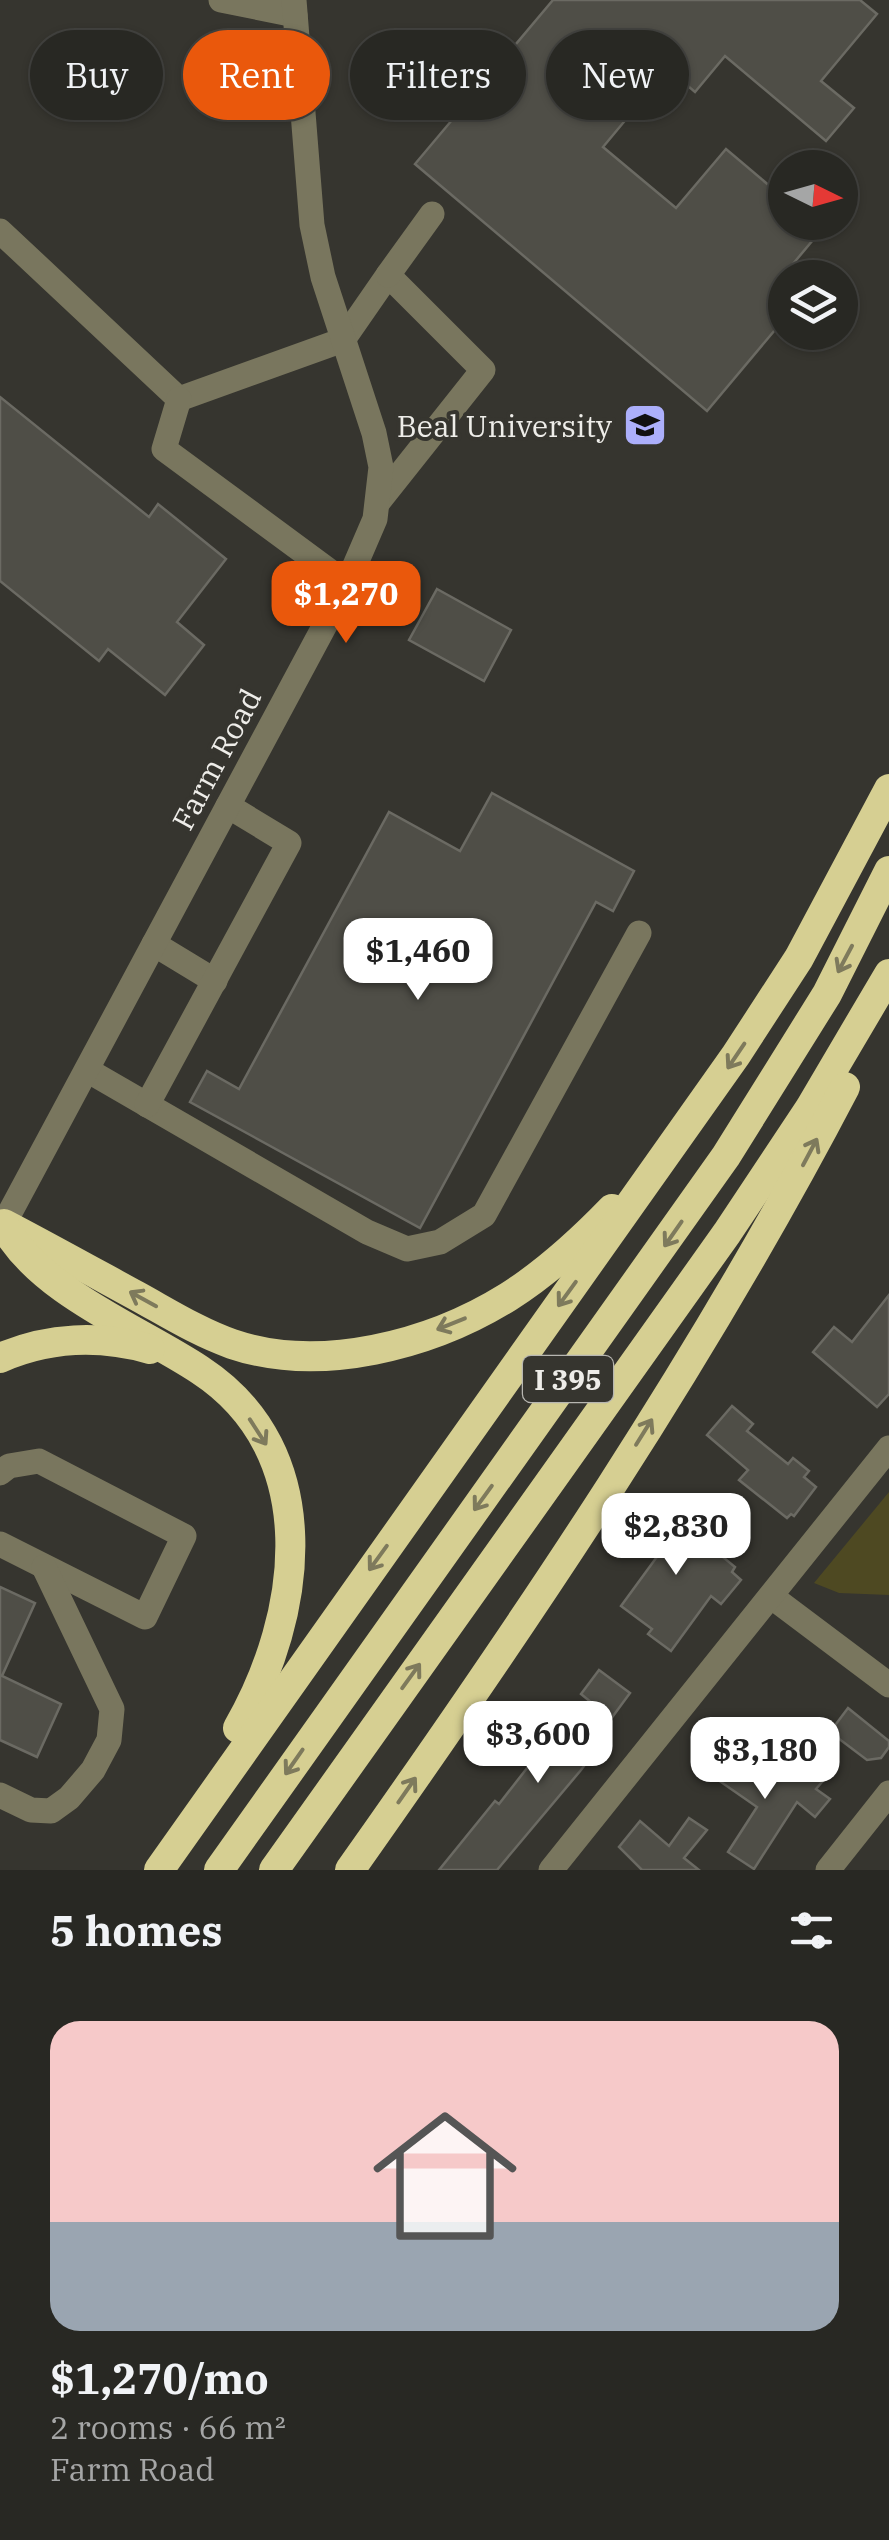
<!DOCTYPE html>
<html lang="en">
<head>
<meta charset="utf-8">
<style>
	:root { --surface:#282823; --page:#343430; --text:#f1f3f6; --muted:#a5a6a6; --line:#444441; --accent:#ea580c }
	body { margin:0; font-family:"IBM Plex Serif",serif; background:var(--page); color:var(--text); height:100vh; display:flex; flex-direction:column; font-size:38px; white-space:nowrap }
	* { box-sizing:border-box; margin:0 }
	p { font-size:32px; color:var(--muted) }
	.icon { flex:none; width:55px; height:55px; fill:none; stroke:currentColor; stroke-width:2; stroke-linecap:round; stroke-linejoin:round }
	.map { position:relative; height:1870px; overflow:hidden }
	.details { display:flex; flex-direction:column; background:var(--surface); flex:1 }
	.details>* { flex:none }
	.hud { position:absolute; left:30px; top:30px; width:830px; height:90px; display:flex; gap:20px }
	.needle { width:65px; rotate:95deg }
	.buttons { position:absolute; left:768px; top:150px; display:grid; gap:20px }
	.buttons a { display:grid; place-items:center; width:90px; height:90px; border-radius:50%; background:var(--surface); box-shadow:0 2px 8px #0004,0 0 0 2px var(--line); font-size:50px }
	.price { position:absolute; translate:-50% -85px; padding:0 22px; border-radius:20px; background:#fff; color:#222; font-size:32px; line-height:65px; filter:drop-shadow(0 2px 5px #0008) }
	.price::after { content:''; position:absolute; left:50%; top:60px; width:30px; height:22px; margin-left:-15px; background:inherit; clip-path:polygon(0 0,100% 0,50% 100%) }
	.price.current { background:var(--accent); color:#fff }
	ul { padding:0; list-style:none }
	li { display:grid; align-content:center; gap:20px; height:530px; padding:0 50px }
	li span { display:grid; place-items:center; height:310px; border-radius:30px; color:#555 }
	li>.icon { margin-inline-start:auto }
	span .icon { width:180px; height:180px; fill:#fffc; stroke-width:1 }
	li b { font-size:42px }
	h2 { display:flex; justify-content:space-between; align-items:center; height:120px; padding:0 50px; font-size:42px }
	.chip { padding:0 35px; border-radius:45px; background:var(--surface); box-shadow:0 2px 8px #0004,0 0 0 2px var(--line); font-size:35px; line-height:90px }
	.chip.current { background:var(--accent); color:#fff }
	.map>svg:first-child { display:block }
	.green { fill:#4e4922 }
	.building { fill:#4f4e47; stroke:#6b6a63; stroke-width:2.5 }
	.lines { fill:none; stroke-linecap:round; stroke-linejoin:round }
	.minor { stroke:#79765e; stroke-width:25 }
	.highway { stroke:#d6cf92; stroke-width:30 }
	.oneway { stroke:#7e7a5c }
	.labels { text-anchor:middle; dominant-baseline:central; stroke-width:8; stroke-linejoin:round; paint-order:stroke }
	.shield { fill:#36352f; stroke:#b7b6b1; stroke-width:2.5 }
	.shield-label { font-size:28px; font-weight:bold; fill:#eeede9 }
	.poi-label { font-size:30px; fill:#eeede9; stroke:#36352f; text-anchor:end }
	.street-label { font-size:30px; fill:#eeede9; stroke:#36352f }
</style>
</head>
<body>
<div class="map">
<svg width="889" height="1870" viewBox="0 0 889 1870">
	<rect width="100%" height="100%" fill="#36352f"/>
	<polygon class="green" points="889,1492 889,1595 839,1593 814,1583"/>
	<g class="building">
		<polygon points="553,0 860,0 877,14 821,81 854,108 826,141 725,56 695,92 668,69 603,147 676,208 726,149 785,199 785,222 828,222 772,289 785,300 785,318 707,411 415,164"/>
		<polygon points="0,397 149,517 158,504 226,559 177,622 204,645 165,695 108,649 99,661 0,581"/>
		<polygon points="437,589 511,630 484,681 409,640"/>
		<polygon points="492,793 634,871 613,911 596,902 420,1228 190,1102 207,1071 239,1089 389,812 460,851"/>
		<polygon points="889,1295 889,1394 877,1407 813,1352 834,1327 852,1342"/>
		<polygon points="732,1406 753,1424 747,1431 788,1464 793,1458 809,1471 804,1477 816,1487 794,1516 791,1514 787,1518 739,1480 748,1470 707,1435"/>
		<polygon points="648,1503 698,1541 700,1538 735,1567 732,1572 741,1580 721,1604 711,1596 671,1651 648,1634 652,1629 621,1606 659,1554 628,1531"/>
		<polygon points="0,1587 35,1603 2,1676 61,1704 37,1757 0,1740"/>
		<polygon points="599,1670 630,1693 591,1746 596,1750 581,1770 497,1870 439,1870 495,1801 499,1804 531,1763 540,1770 592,1703 581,1694"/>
		<polygon points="848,1708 889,1741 889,1747 881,1758 867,1760 830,1732"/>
		<polygon points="713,1746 768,1791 792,1759 822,1782 816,1789 830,1799 815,1817 797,1802 754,1869 728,1852 757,1807 698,1766"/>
		<polygon points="689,1818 707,1830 684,1858 699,1870 642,1870 619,1847 640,1821 669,1846"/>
	</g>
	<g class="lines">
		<g class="minor">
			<polyline points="221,0 295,15"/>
			<polyline points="0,231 179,399 343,340 388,275 483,370 379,501"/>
			<polyline points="388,275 432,214"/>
			<polyline points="179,399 164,449 347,584"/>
			<polyline points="154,944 215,981"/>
			<polyline points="87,1070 367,1232 407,1249 440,1242 484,1215 639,933"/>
			<polyline points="147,1105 289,843 228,806"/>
			<polyline points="0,1231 347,584 375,519 381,467 374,433 323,277 312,225 294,0"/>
			<polyline points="0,1473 9,1466 39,1461 184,1536 145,1617 0,1544"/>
			<polyline points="772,1597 889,1685"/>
			<polyline points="0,1795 31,1810 51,1811 69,1798 93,1770 109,1740 112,1709 44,1567"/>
			<polyline points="551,1870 889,1448"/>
			<polyline points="828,1870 889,1793"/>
		</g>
		<g class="highway">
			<path d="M4,1224C48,1247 93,1272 137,1296C168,1313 198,1332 232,1344C320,1374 431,1345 508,1297C546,1273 581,1241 612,1209"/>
			<path d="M5,1227C41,1292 138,1329 200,1370C325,1452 303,1615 238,1728"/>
			<path d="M0,1358C48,1337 100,1335 150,1349"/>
			<polyline points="159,1870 736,1055 799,958 889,789"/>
			<polyline points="219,1870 726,1156 827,994 889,871"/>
			<polyline points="274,1870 727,1233 810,1108 889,974"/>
			<path d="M350,1870C528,1618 702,1361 845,1087"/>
		</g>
	</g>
	<defs><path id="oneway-shaft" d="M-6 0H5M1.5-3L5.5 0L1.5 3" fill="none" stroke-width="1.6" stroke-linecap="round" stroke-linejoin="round" transform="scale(2.5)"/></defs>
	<g class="oneway">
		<use href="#oneway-shaft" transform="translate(845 959) rotate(118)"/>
		<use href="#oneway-shaft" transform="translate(736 1056) rotate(124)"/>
		<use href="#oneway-shaft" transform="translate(810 1152) rotate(-62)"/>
		<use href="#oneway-shaft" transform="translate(673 1234) rotate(125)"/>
		<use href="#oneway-shaft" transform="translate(567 1294) rotate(126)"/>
		<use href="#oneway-shaft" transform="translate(143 1299) rotate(-151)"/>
		<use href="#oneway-shaft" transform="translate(451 1324) rotate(158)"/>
		<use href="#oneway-shaft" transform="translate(258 1432) rotate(57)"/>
		<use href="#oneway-shaft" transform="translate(644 1432) rotate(-58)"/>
		<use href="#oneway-shaft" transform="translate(483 1498) rotate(126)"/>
		<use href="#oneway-shaft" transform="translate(378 1558) rotate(126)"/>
		<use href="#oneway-shaft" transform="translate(411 1676) rotate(-54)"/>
		<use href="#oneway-shaft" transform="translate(294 1762) rotate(125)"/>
		<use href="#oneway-shaft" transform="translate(407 1790) rotate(-55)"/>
	</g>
	<defs>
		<g id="university-square" transform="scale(2.25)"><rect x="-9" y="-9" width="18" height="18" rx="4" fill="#acaffb" stroke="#36352f"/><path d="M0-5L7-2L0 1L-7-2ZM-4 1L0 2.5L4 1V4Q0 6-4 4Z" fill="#111"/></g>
	</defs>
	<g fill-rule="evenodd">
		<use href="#university-square" x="645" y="425"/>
	</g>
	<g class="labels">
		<rect class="shield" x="523" y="1356" width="90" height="46" rx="8"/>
		<g class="shield-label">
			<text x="568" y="1379">I 395</text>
		</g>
		<g class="poi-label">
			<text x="612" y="425">Beal University</text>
		</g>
		<g class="street-label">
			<text transform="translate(216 759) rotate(-62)">Farm Road</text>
		</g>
	</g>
</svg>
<div class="buttons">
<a><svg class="needle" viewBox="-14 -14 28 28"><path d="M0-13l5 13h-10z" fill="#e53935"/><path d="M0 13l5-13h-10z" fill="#a5a6a6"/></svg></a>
<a><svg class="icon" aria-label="layers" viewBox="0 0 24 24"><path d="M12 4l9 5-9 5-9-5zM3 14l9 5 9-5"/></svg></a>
</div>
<b class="price current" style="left:346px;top:646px">$1,270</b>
<b class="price" style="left:418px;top:1003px">$1,460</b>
<b class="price" style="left:676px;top:1578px">$2,830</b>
<b class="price" style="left:538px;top:1786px">$3,600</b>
<b class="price" style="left:765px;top:1802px">$3,180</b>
<div class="hud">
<a class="chip">Buy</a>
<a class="chip current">Rent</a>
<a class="chip">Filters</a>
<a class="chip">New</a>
</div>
</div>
<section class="details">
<h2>5 homes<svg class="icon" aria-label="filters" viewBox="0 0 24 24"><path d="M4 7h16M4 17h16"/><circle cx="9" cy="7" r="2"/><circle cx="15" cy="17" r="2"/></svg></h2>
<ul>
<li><span style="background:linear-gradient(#f6c9c9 65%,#9aa5b1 0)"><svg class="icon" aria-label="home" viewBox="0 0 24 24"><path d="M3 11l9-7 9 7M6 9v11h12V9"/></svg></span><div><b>$1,270/mo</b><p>2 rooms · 66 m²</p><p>Farm Road</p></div></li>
</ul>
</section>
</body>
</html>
